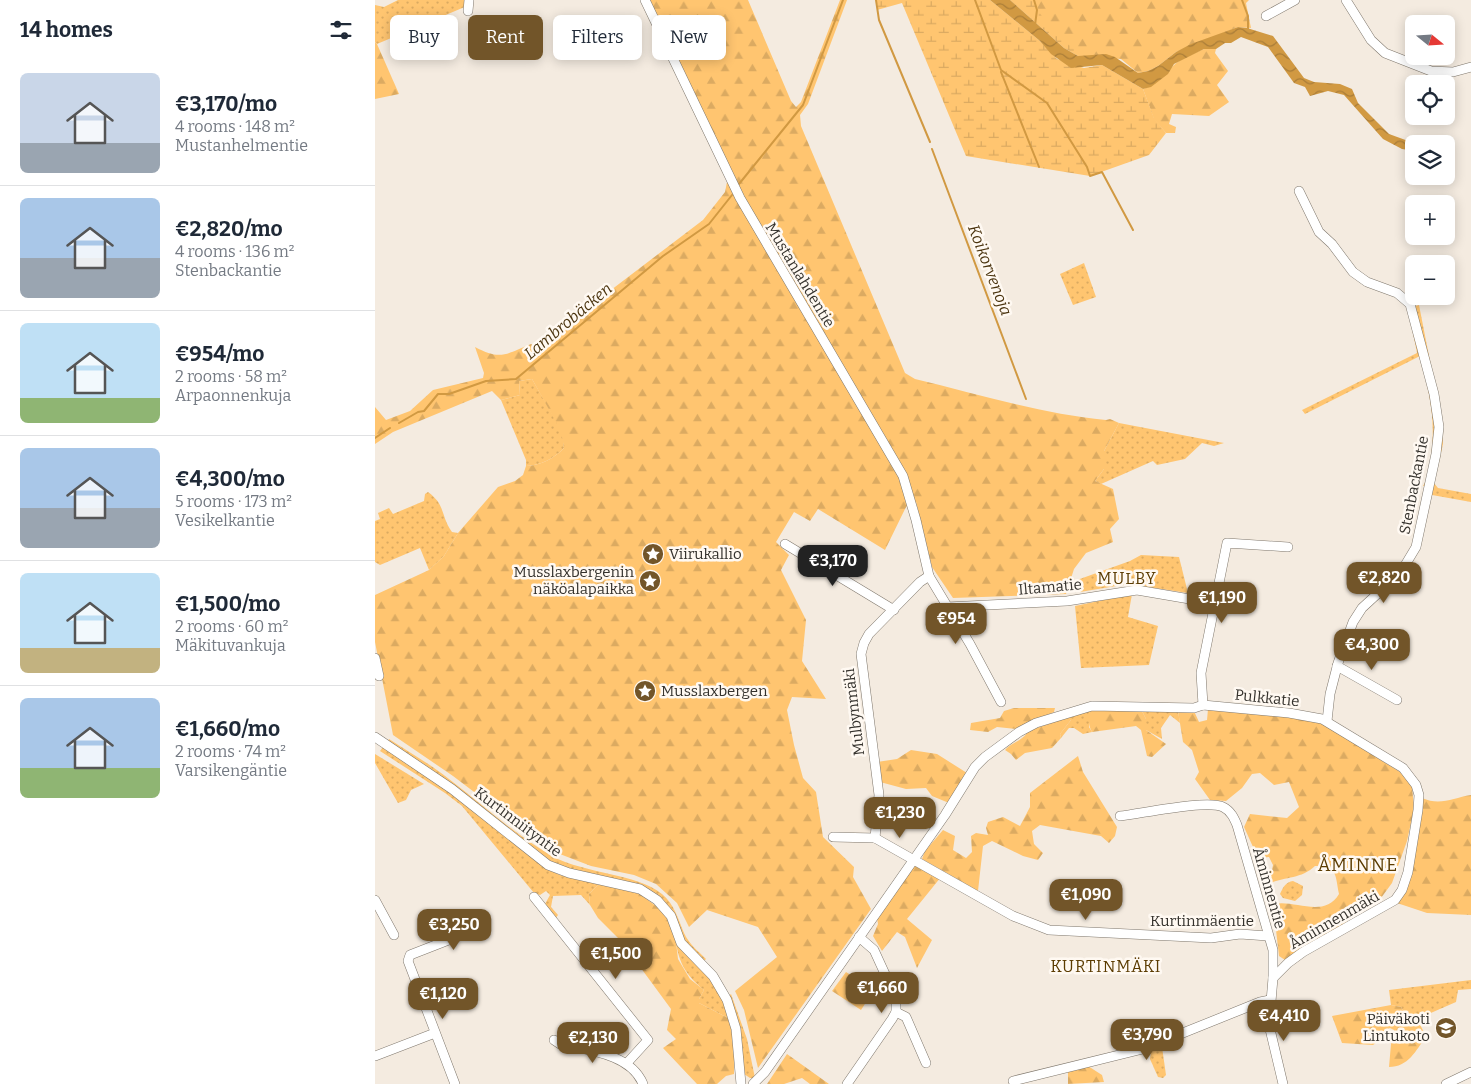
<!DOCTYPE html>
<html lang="en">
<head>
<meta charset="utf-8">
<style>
	:root { --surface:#fff; --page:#f6f6f7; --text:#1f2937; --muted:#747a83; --line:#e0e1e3; --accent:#725529 }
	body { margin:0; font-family:Bitter,serif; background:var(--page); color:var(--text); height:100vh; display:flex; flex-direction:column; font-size:19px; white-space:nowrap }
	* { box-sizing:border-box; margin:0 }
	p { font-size:16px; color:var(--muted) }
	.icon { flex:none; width:28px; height:28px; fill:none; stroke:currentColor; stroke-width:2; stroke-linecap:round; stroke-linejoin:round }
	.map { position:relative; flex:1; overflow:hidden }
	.side { display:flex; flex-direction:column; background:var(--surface); width:375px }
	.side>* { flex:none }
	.hud { position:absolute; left:15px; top:15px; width:475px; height:45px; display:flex; gap:10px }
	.needle { width:32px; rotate:108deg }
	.tools { position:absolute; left:1030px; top:15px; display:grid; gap:10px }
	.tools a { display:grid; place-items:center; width:50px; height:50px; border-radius:8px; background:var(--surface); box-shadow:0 2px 12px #0003; font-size:25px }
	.price { position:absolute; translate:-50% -42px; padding:0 11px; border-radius:10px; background:var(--accent); color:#fff; font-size:16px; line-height:32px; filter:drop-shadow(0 1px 2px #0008) }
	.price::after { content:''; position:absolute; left:50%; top:30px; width:15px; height:11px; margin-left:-8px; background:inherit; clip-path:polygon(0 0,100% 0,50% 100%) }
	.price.selected { background:#222; color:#fff }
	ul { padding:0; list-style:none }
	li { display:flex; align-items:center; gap:15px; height:125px; padding:0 20px }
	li+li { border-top:1px solid var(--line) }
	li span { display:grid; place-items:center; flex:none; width:140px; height:100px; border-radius:8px; color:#555 }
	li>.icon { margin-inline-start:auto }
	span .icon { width:60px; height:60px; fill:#fffc; stroke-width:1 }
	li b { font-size:21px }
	h2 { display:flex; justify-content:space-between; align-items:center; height:60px; padding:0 20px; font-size:21px }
	.tag { padding:0 18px; border-radius:8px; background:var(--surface); box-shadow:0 2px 12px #0003; font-size:18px; line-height:45px }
	.tag.selected { background:var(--accent); color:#fff }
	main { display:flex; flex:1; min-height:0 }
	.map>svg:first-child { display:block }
	.grass { fill:url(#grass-dots) }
	.forest { fill:url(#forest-firs) }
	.wetland { fill:url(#wetland-marsh) }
	.water { fill:url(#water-waves) }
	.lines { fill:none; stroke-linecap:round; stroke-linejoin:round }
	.stream { stroke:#d19942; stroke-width:2 }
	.minor-casing { stroke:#7f776c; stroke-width:10 }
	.minor { stroke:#fff; stroke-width:9 }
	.labels { text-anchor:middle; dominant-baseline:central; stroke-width:5; stroke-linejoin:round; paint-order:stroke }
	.street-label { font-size:15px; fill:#35322d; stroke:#fff9f2 }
	.poi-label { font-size:15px; fill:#35322d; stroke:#fff9f2; text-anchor:start }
	.water-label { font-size:16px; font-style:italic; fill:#4b340f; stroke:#fff9f2 }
	.neighbourhood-label { font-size:16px; letter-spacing:1px; fill:#5b3b00; stroke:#fff9f2 }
	.quarter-label { font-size:18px; letter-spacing:1px; fill:#5b3b00; stroke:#fff9f2 }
</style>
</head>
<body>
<main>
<section class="side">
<h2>14 homes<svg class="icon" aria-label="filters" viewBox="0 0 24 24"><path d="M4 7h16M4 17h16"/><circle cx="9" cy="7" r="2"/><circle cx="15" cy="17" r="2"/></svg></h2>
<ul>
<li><span style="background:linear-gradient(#c9d6e8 70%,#9aa5b1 0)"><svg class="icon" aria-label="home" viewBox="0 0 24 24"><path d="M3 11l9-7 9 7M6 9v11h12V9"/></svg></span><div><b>€3,170/mo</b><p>4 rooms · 148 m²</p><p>Mustanhelmentie</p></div></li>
<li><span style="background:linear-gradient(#a9c7e8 60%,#9aa5b1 0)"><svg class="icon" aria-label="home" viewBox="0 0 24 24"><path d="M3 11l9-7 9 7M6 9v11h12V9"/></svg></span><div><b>€2,820/mo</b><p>4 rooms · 136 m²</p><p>Stenbackantie</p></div></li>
<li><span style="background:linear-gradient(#bfe0f5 75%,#8fb573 0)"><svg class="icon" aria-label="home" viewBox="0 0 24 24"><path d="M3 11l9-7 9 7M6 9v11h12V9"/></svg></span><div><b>€954/mo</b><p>2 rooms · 58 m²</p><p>Arpaonnenkuja</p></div></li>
<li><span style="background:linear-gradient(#a9c7e8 60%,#9aa5b1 0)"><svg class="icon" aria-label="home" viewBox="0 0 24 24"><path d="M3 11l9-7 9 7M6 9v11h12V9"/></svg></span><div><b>€4,300/mo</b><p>5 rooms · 173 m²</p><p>Vesikelkantie</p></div></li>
<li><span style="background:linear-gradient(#bfe0f5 75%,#c2b280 0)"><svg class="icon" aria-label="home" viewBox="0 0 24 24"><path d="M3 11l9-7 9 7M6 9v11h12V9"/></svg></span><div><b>€1,500/mo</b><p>2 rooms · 60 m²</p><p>Mäkituvankuja</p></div></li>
<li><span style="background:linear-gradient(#a9c7e8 70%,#8fb573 0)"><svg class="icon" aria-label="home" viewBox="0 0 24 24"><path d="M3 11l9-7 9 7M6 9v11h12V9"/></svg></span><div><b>€1,660/mo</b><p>2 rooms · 74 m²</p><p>Varsikengäntie</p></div></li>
</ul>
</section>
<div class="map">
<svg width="1096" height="1084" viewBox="0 0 1096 1084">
	<defs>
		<pattern id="grass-dots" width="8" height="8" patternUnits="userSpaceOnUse" patternTransform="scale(1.25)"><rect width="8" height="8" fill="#ffc570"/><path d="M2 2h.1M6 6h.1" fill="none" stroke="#dbaa61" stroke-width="1.8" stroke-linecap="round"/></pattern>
		<pattern id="forest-firs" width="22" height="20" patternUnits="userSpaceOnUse" patternTransform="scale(1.25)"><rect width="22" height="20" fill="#ffc570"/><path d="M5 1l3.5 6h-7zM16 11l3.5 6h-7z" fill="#dbaa61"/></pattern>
		<pattern id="wetland-marsh" width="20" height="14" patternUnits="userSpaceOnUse" patternTransform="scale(1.25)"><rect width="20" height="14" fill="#ffc570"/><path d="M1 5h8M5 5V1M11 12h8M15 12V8" fill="none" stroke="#dbaa61"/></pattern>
		<pattern id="water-waves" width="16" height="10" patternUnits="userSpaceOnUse" patternTransform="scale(1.25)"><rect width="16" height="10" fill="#d19942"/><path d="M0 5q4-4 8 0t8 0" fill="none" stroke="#aa7d38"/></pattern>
	</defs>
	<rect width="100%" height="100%" fill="#f4ebe0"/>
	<g class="grass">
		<polygon points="23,0 91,0 92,6 2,44 0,42 0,5 9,7"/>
		<polygon points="709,263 721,297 698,305 685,274"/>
		<path d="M1044,305L1066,417L1068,444L1059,483L1063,488L1096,494V502L1057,495L1058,487L1048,486C1053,479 1053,471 1055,464C1062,423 1055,395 1045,356L930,414L927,410L1042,353L1033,308Z"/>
		<path d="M157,379L187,431L189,448C178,459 167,465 151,466V460L126,400L145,395L144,381Z"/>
		<polygon points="744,423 849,443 839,446 827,443 810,459 782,465 778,461 726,484 720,481 729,469 729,451"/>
		<path d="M53,492C71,505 65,515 77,532L83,533L69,556L54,570L45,548L5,565L0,562V521L5,519L3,513L14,508L18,514L49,501L50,494Z"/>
		<polygon points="766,555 804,557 813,593 753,584 705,592 702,590 702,580 755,561"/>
		<polygon points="757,594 753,617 783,626 774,665 706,668 700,606"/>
		<polygon points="718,708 714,727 717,732 708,734 699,728 694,728 686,738 685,734 696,720 696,716"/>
		<polygon points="766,709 803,711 805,723 795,715 786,728 787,739 771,730 771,719"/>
		<path d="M14,739C34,752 55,764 74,779C108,805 140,835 177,856C210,874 261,873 287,894C300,905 303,919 309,933C314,944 323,951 331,959L329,961L309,940L299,913L285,897L182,866L13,741Z"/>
		<polygon points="8,747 72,790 174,870 185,875 224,884 214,894 215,905 206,895 178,896 176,907 183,915 180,919 170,904 175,895 171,891 165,895 159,893 87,806 70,793 5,751"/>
		<polygon points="0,754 49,784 36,790 31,800 23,803 0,763"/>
		<path d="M918,881L928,886L927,895L920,901L908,898L905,894C908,887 911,882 918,881Z"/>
		<path d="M301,942C311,955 323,964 333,977C344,989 350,1005 355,1019L324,1003V999L329,990C312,976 304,964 301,942Z"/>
		<polygon points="1096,980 1096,989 1083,990 1081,1002 1042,1019 1033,1020 1026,1007 1016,1005 1014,990"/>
		<polygon points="356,994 372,1039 380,1078 375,1078 369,1074 354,996"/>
		<polygon points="787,1047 791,1075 788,1078 783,1077 775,1059 776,1051"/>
	</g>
	<g class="forest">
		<path d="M275,0H373L416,101L421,107L426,102L465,0H472L433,104L425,115L426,126L530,373L540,379C603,394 666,414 731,420L735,419L744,423L729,451V469L720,481L738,489L744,519L735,529L738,542L711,553L699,569L691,594L578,598L557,567L541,502L533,504L530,509L510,550L443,509L435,521L419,512L401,542L414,555L406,570L431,620L427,661L451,699L417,697L412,710L419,745L428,778L441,792L448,837L479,867L478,877L496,909L383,1068L369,1010L360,991L402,957L383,927L332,910L314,927L302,903L281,884L259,875L216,866L177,851L78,776L18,735L0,642V595L54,570L69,556L83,533L123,487L140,481L148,475L151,466C167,465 178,459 189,448L186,431L157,379L144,381L145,395L126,400L117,391L18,432L0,444V407L11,420L35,411L58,390L108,378L109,373L100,347C126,361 131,354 156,344L161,346L172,340L174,335L190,325L328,220L350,192L352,182L358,179Z"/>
		<polygon points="635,0 874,0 871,3 876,28 863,27 801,52 783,66 773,71 763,73 746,59 703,56"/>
		<polygon points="0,42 2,44 24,94 0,99"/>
		<path d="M832,48L841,49L840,53L853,71L842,85L854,102L834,116L797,114L794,124L801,127L800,133H791L779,119L768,89C782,85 789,74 799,65C806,58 822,52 832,48Z"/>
		<polygon points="639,708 680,708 679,712 641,729 622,727 613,732 595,730 596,723 625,718 629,711"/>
		<path d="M718,708L766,709L771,719V730L791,744L777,757L772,756L766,730L761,726L717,732C712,724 715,717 718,708Z"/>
		<path d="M833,709L940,719L1025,772L1037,786L1039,809L1032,841L1017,883L1006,898L983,910L967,926L926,948L910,960L904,956L901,930L893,907C911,894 948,922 964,894C960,875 963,866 940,866C925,880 909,876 891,885L887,882L885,871L897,870L898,865L894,857L883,858L869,827L875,814L912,818L924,807L914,782L899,785L885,773L877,774L867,788L851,801L835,800L820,779L824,772L817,750L808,742L803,711H819L824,722L832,720Z"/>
		<path d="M696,716V720L685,734L686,738L677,748L650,753L641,760L636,754L630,750C637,742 648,741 653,731Z"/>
		<polygon points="536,750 562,754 592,773 574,803 557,796 551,788 531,789 505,782 502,762 522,759"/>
		<polygon points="703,756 708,772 742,827 740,836 734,843 726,836 665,825 657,831 659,844 668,853 663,860 648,856 617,841 608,846 603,891 547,859 550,851 568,830 580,836 578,850 591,858 597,852 596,836 601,833 613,835 611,828 613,822 628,817 645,826 655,807 655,793"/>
		<path d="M1096,795V915L1052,913L1022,903L1047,798C1065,806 1078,798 1096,795Z"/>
		<polygon points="540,865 566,877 532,919 557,940 542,968 530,937 522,932 507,951 498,936 503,924 502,918"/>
		<polygon points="224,884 265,894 290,913 301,942 303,959 315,979 329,990 324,999 324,1003 355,1019 359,1046 359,1074 351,1076 342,1084 322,1084 288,1048 301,1039 292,1030 296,1009 246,941 223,918 215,905 214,894"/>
		<polygon points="471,972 499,990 486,1010 457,991"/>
		<path d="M1016,1005L1026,1007L1033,1020L1042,1019L1051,1036C1041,1051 1033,1067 1014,1067L1016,1044L1022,1034L1019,1030L1015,1028L1003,1034L1001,1043L998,1045L967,1043L957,1016Z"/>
		<polygon points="412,1054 454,1084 435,1084 427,1078 409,1084 392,1084"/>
		<polygon points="713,1066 727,1075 729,1082 693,1084 693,1071"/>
	</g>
	<g class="wetland">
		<polygon points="501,0 615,0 665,41 682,59 709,68 727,65 768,89 779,118 791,133 774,155 715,176 591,156 527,3 502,10 503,7"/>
		<polygon points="635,0 659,0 671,25 700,50 703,56 689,48"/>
	</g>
	<polygon class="water" points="615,0 635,0 689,48 703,56 731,54 740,57 763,73 773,71 783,66 801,52 816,44 863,27 872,28 898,36 929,78 939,82 965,84 977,89 983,103 1014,134 1036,142 1067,144 1039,144 1039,151 1027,149 1008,139 969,95 953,91 935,96 930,87 919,83 893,47 866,37 856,43 850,43 841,49 829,49 799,64 793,74 776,87 768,89 727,65 696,68 676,54 665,41"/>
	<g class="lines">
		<g class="stream">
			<polyline points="501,0 504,20 555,142"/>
			<polyline points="600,0 626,70 672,103 712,167 715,176 727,172 758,230"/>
			<polyline points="659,0 662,10 660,25"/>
			<polyline points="867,0 873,16 873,29"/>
			<polyline points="626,72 664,167"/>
			<polyline points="557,149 651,399"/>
			<polyline points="364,184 428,105 468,0"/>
			<polyline points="24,423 43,412 49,411 63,394 74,394 111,381 141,379 288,256 334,224 357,195"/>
			<polyline points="0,438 15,428"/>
		</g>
		<g class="minor-casing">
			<g id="minor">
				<polyline points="270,0 365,198 528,476 541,520 554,576 545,582 494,634 489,643 486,654 504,795 500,838"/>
				<polyline points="971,0 996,40 1010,53 1056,71 1078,72 1096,67"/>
				<polyline points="93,11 94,0"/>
				<polyline points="891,16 920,0"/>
				<polyline points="924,191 944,232 957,244 978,272 992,282 1022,293 1035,304 1059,394 1064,427 1061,454 1041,547 1026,572 987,608 978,622 963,663 955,694 952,721"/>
				<polyline points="410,544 519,610"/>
				<polyline points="554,576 595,644 626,702"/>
				<polyline points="572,607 692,601 762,590 838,603"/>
				<polyline points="0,658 4,676"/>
				<polyline points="962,666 1022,700"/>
				<polyline points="828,705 914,713 947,719 1028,768 1041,785 1044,795 1043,810 1033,872 1027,890 1020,900 928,952 913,963 898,978"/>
				<polyline points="828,705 826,673 852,543 913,547"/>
				<polyline points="0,737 77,789 173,865 194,873 265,889 282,900 296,916 306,943 338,976 352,1000 361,1029 366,1084"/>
				<path d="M745,816C765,814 833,799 848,807C856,811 859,818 862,825L898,950V978L894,1025L908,1084"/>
				<polyline points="458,837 500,838"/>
				<polyline points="500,838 638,916 674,930 836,938 865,934 893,936"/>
				<polyline points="159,897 273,1040 252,1063"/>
				<polyline points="0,900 19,935"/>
				<polyline points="521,1012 531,1017 551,1063"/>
				<path d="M179,1040L185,1044C213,1050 256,1054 268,1084"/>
				<polyline points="0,1056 60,1033"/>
				<polyline points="638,1081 768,1049 885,1002 895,1000"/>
				<polyline points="80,1084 33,961 35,955 94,932 106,924"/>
				<polyline points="378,1084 390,1072 570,815 600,767 610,757 644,732 661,723 717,706 819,708 828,705"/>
				<polyline points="472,1084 517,1019 521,1012 521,998 499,950 484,937"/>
				<polyline points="1071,1084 1096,1072"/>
			</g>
		</g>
		<use href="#minor" class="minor"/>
	</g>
	<defs>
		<g id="sight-disc" transform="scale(1.125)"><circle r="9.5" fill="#725529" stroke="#fff9f2"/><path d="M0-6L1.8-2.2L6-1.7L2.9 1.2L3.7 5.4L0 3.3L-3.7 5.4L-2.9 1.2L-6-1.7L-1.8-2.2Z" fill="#fff"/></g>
		<g id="school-disc" transform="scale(1.125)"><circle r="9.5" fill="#725529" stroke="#fff9f2"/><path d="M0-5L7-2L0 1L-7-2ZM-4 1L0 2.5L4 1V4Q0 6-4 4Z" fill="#fff"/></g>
	</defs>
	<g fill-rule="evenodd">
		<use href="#sight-disc" x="278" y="554"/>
		<use href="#sight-disc" x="275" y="581"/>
		<use href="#sight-disc" x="270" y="691"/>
		<use href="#school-disc" x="1071" y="1028"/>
	</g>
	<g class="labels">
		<g class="street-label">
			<text transform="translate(425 275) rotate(59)">Mustanlahdentie</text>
			<text transform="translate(1039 485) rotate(-79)">Stenbackantie</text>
			<text transform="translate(675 587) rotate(-5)">Iltamatie</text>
			<text transform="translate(892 698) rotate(6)">Pulkkatie</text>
			<text transform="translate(479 712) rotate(-97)">Mulbynmäki</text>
			<text transform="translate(143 822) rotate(37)">Kurtinniityntie</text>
			<text transform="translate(894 888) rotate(74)">Åminnentie</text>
			<text transform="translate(959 920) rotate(-30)">Åminnenmäki</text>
			<text x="827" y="921">Kurtinmäentie</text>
		</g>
		<g class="poi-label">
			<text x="294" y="554">Viirukallio</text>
			<text x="259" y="572" text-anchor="end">Musslaxbergenin<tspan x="259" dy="17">näköalapaikka</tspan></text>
			<text x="286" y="691">Musslaxbergen</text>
			<text x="1055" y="1019" text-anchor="end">Päiväkoti<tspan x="1055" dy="17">Lintukoto</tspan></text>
		</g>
		<g class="water-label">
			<text transform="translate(615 270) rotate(69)">Koikorvenoja</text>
			<text transform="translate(193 321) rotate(-40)">Lambrobäcken</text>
		</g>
		<g class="neighbourhood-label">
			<text x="752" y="578">MULBY</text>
			<text x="731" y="966">KURTINMÄKI</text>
		</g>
		<g class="quarter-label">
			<text x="983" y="865">ÅMINNE</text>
		</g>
	</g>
</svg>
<div class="tools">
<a><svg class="needle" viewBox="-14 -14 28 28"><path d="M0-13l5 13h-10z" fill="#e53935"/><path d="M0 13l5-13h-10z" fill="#747a83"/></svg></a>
<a><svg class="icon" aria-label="locate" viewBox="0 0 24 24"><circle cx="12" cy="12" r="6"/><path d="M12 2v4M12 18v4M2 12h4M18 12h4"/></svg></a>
<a><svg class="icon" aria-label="layers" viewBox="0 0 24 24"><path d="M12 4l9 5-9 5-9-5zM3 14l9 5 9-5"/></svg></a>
<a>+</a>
<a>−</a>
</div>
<b class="price selected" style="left:458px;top:587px">€3,170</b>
<b class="price" style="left:1009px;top:604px">€2,820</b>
<b class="price" style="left:847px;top:624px">€1,190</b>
<b class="price" style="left:581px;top:645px">€954</b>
<b class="price" style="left:997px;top:671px">€4,300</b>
<b class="price" style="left:525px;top:839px">€1,230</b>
<b class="price" style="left:711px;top:921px">€1,090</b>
<b class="price" style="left:79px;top:951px">€3,250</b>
<b class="price" style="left:241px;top:980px">€1,500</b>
<b class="price" style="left:507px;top:1014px">€1,660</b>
<b class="price" style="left:68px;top:1020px">€1,120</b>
<b class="price" style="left:909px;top:1042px">€4,410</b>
<b class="price" style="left:772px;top:1061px">€3,790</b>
<b class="price" style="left:218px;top:1064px">€2,130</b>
<div class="hud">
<a class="tag">Buy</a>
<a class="tag selected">Rent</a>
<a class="tag">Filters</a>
<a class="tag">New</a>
</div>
</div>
</main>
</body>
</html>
